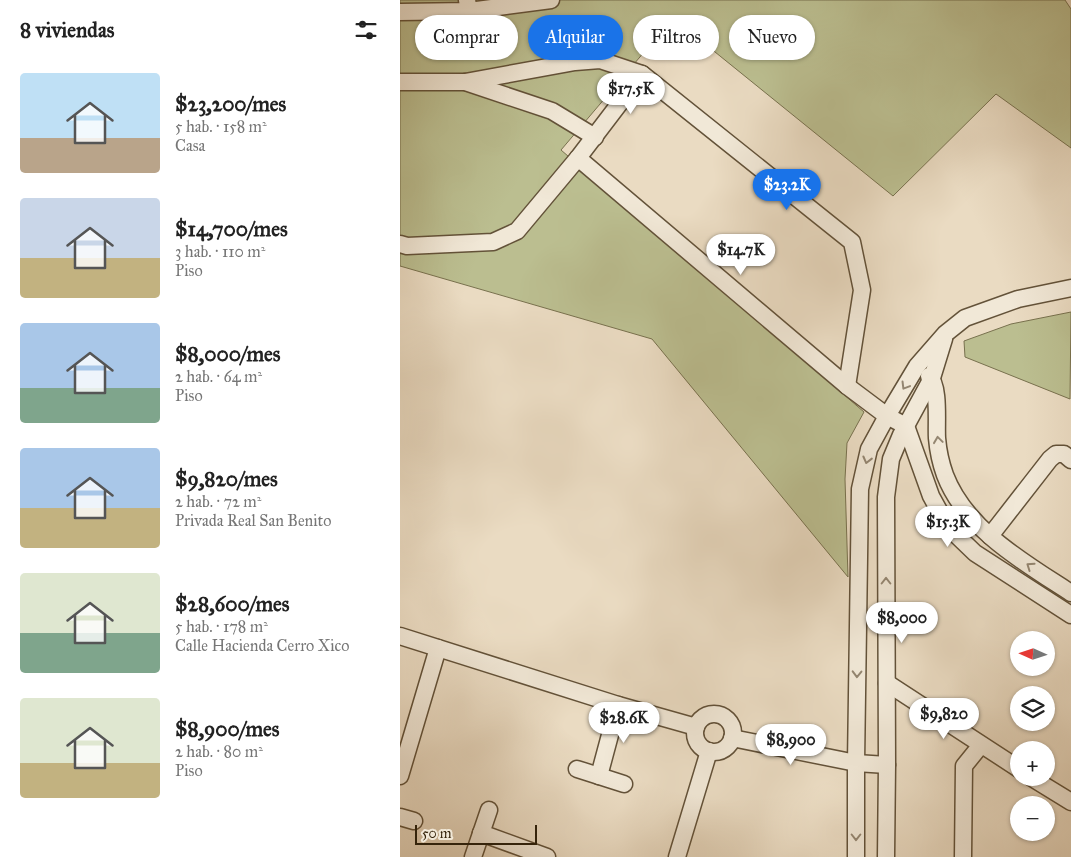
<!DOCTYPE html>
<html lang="es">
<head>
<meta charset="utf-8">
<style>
	:root { --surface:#fff; --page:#f6f6f6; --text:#222; --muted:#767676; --accent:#1a73e8 }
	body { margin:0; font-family:"IM FELL Great Primer",serif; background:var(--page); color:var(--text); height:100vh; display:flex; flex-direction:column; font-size:19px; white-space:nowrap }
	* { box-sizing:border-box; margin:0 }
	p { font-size:16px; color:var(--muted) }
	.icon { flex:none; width:28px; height:28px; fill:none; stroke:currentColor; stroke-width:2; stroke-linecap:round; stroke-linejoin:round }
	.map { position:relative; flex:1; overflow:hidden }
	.drawer { display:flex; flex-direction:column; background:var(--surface); width:400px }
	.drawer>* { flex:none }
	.guide { position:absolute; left:15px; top:15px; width:475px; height:45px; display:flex; gap:10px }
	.needle { width:32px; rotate:273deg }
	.controls { position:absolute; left:610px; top:631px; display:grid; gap:10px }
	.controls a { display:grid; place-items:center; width:45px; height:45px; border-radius:50%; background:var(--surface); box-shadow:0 1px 4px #0004; font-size:25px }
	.scale { position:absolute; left:15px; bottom:12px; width:122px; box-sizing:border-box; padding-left:5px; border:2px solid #36240b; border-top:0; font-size:14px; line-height:18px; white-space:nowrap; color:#36240b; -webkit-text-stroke:4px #f1e8d7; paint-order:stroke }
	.price { position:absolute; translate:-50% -42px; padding:0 11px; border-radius:18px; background:#fff; color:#222; font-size:16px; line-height:32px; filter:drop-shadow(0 1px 2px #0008) }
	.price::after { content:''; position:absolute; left:50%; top:30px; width:15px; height:11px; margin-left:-8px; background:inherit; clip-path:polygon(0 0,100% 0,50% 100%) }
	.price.selected { background:var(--accent); color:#fff }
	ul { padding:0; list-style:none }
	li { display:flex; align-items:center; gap:15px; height:125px; padding:0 20px }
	li span { display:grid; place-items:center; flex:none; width:140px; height:100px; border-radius:5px; color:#555 }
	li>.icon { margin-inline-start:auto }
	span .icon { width:60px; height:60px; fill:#fffc; stroke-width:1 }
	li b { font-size:21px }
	h2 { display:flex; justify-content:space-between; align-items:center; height:60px; padding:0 20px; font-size:21px }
	.pill { padding:0 18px; border-radius:22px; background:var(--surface); box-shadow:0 1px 4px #0004; font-size:18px; line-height:45px }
	.pill.selected { background:var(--accent); color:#fff }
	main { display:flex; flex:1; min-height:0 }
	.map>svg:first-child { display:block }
	.green { fill:#bbbe90; stroke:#78714e }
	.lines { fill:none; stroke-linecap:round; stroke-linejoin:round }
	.minor-casing { stroke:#635239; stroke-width:19 }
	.minor { stroke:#f1e8d7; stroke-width:16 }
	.oneway { stroke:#948671 }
</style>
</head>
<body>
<main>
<section class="drawer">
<h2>8 viviendas<svg class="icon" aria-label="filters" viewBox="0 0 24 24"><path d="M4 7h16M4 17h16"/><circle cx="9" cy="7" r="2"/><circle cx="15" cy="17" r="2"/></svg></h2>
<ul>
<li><span style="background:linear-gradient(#bfe0f5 65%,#b9a48a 0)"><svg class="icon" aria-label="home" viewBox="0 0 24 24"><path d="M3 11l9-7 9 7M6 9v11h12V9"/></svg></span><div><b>$23,200/mes</b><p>5 hab. · 158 m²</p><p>Casa</p></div></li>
<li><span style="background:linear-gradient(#c9d6e8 60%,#c2b280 0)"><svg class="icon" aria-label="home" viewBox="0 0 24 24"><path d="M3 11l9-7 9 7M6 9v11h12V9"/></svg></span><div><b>$14,700/mes</b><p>3 hab. · 110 m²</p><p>Piso</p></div></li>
<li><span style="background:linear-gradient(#a9c7e8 65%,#7fa58c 0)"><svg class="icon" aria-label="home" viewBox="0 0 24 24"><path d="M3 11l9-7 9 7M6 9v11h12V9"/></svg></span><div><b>$8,000/mes</b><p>2 hab. · 64 m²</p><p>Piso</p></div></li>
<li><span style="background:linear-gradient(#a9c7e8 60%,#c2b280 0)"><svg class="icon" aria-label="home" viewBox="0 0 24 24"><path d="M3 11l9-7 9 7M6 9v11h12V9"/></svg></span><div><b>$9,820/mes</b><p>2 hab. · 72 m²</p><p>Privada Real San Benito</p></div></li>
<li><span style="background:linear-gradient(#dfe7d0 60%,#7fa58c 0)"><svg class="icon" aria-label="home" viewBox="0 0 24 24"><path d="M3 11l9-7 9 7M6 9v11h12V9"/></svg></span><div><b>$28,600/mes</b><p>5 hab. · 178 m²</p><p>Calle Hacienda Cerro Xico</p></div></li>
<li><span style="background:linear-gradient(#dfe7d0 65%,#c2b280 0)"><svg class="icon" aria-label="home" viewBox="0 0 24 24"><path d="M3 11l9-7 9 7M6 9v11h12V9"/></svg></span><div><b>$8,900/mes</b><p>2 hab. · 80 m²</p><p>Piso</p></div></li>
</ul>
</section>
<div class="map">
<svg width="671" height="857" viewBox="0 0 671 857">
	<rect width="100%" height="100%" fill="#eadbc2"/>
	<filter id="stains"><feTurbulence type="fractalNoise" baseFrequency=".004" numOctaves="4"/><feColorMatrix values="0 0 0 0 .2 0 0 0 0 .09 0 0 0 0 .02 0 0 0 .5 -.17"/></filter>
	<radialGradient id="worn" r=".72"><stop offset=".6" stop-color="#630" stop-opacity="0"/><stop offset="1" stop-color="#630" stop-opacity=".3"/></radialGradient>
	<g class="green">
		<polygon points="0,0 665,0 671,9 671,148 596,94 493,196 273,18 161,150 464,412 447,443 445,479 448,577 252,339 0,266"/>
		<polygon points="671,312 670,399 565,357 564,341 611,324"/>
	</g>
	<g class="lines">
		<g class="minor-casing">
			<g id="minor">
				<polyline points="69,11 151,0"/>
				<polyline points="0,12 69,11 67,0"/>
				<polyline points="0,82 65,82 152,111 195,137"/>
				<polyline points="65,82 175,62 200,60 242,74 452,242 462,290 447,386"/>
				<polyline points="178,158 447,386 487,416 506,426 531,496 548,527 575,553 671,615"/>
				<polyline points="0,244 7,246 93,242 117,231 178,158 242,74"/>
				<path d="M529,376C540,386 536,423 537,438C538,450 541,464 545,475C566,530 625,563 671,593"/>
				<polyline points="590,536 650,459 656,454 664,454 671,460"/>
				<polyline points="0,636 218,705 296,727"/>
				<polyline points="487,683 619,769"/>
				<circle cx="314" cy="733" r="19"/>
				<polyline points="332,738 456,763 487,765"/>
				<polyline points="177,769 224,784"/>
				<polyline points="0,776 38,648"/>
				<polyline points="199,776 218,705"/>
				<polyline points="632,778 671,802"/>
				<polyline points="0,817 14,821"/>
				<polyline points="81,833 147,857"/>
				<polyline points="73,857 89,810"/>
				<polyline points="277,857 309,751"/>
				<polyline points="456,857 456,763 460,489 469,449 487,416 517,366 545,334 565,318 618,299 671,288"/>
				<polyline points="486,857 487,765 486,497 491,459 501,435 532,378 544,339"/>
				<polyline points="563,857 564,766 581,745"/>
			</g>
		</g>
		<use href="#minor" class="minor"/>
	</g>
	<defs><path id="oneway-chevron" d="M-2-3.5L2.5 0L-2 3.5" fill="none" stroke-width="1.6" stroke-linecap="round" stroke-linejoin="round" transform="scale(1.25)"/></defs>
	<g class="oneway">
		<use href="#oneway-chevron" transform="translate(505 386) rotate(121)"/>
		<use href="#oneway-chevron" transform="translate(538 440) rotate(-98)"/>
		<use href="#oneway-chevron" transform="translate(467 460) rotate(104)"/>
		<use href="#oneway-chevron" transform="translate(630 566) rotate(-145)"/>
		<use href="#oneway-chevron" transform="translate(486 581) rotate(-90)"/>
		<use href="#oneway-chevron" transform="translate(457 674) rotate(91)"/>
		<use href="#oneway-chevron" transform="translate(456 837) rotate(90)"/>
	</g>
	<rect width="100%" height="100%" filter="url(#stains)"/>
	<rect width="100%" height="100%" fill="url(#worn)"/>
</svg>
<div class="controls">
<a><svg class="needle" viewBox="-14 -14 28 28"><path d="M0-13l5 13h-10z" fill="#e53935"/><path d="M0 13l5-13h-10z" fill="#767676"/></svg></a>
<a><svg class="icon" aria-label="layers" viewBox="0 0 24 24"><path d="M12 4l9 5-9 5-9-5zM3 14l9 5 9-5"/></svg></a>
<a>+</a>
<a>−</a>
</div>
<div class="scale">50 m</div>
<b class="price" style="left:231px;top:115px">$17.5K</b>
<b class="price selected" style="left:387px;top:211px">$23.2K</b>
<b class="price" style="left:341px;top:276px">$14.7K</b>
<b class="price" style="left:548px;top:548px">$15.3K</b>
<b class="price" style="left:502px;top:644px">$8,000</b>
<b class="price" style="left:544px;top:740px">$9,820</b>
<b class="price" style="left:224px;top:744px">$28.6K</b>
<b class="price" style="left:391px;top:766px">$8,900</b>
<div class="guide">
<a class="pill">Comprar</a>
<a class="pill selected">Alquilar</a>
<a class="pill">Filtros</a>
<a class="pill">Nuevo</a>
</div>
</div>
</main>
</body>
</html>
